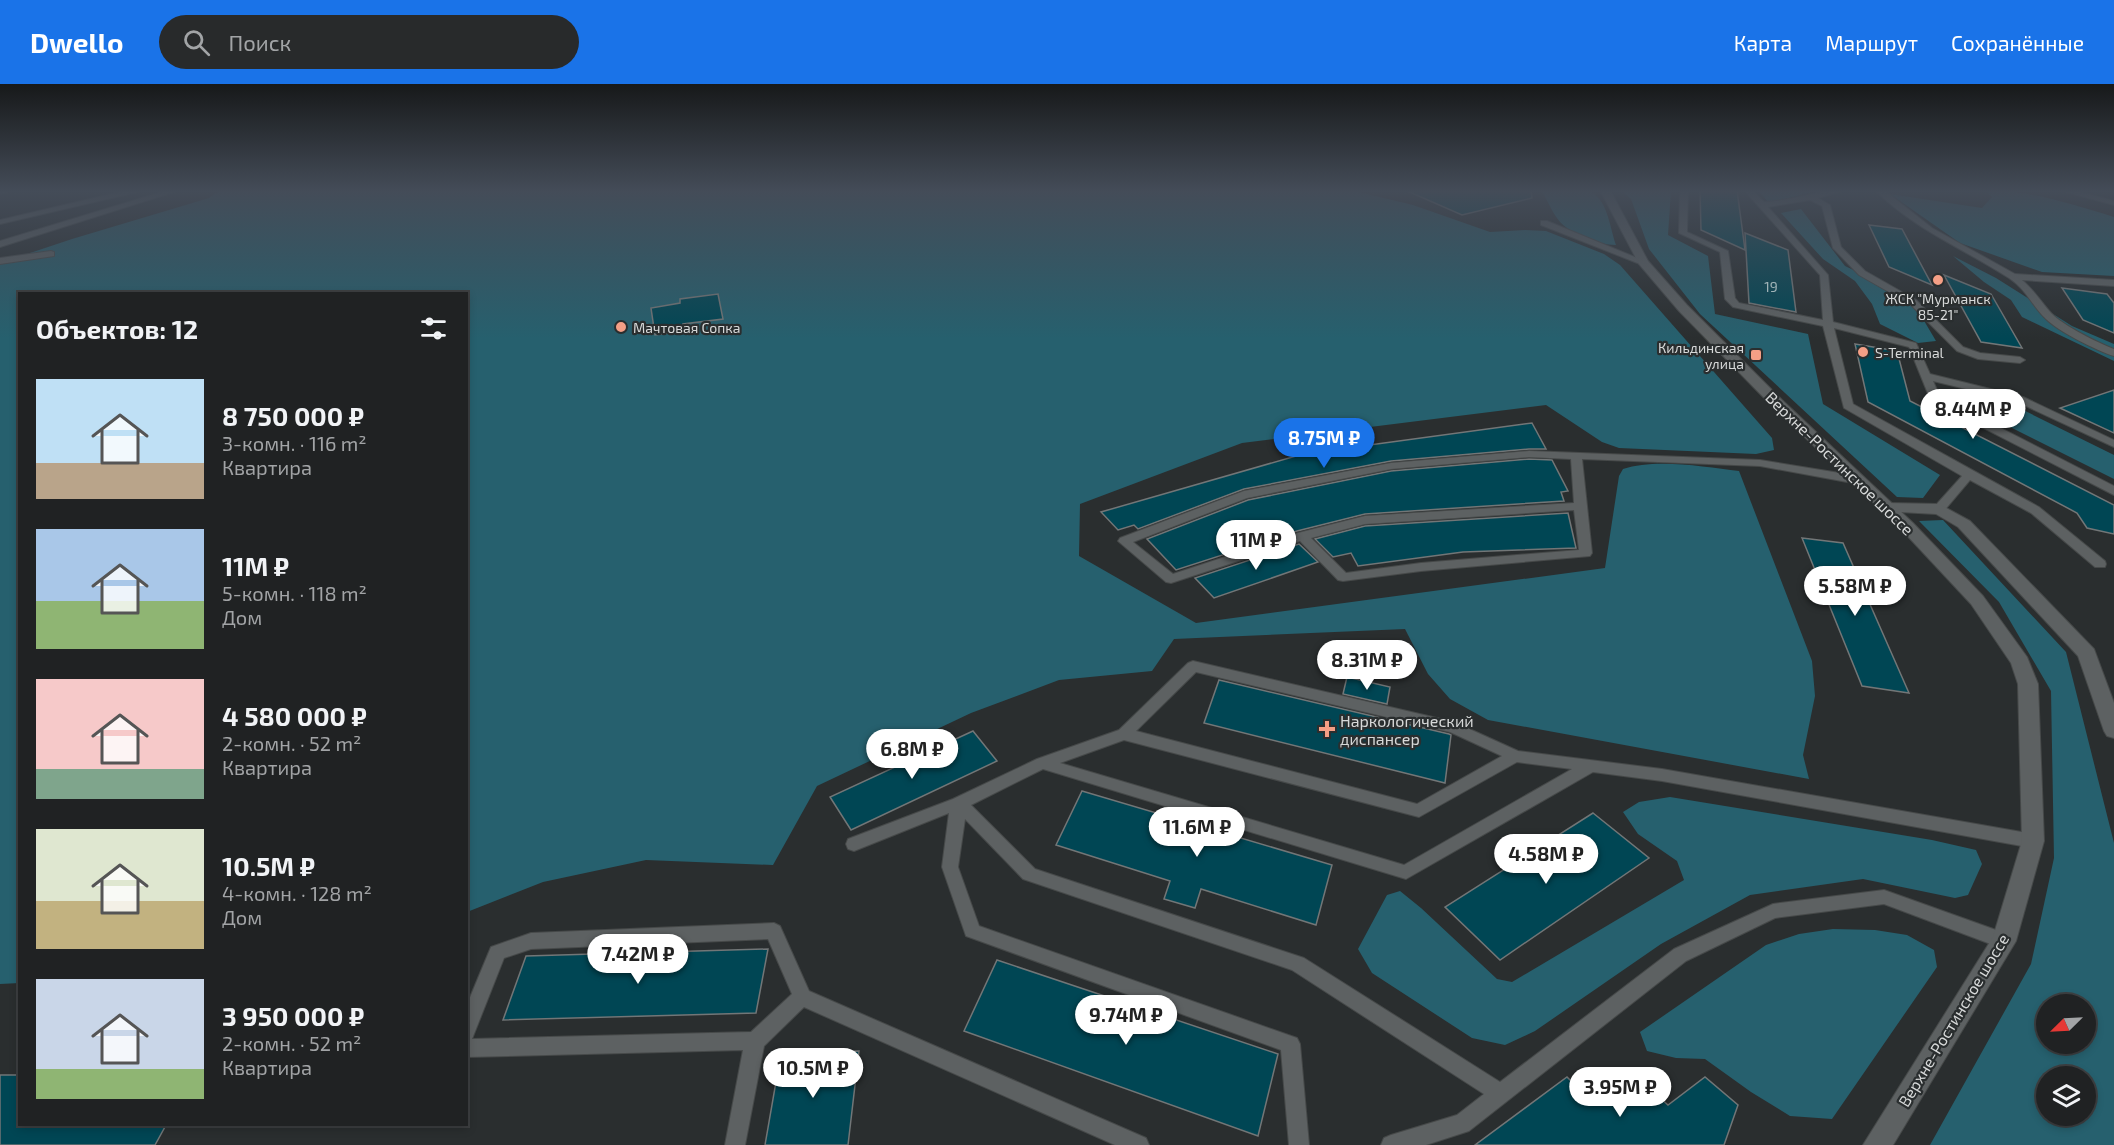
<!DOCTYPE html>
<html lang="ru">
<head>
<meta charset="utf-8">
<style>
	:root { --surface:#202223; --page:#282a2b; --text:#f1f3f6; --muted:#a2a4a6; --line:#3d3f41; --accent:#1a73e8 }
	body { margin:0; font-family:"Exo 2",sans-serif; background:var(--page); color:var(--text); height:100vh; display:flex; flex-direction:column; font-size:22px; white-space:nowrap }
	* { box-sizing:border-box; margin:0 }
	p { font-size:20px; color:var(--muted) }
	.icon { flex:none; width:33px; height:33px; fill:none; stroke:currentColor; stroke-width:2; stroke-linecap:round; stroke-linejoin:round }
	.map { position:relative; flex:1; overflow:hidden }
	.details { position:absolute; left:18px; top:208px; width:450px; height:834px; display:flex; flex-direction:column; background:var(--surface); border-radius:0px; box-shadow:0 3px 9px #0003,0 0 0 2px var(--line) }
	.details>* { flex:none }
	.needle { width:39px; rotate:246deg }
	.buttons { position:absolute; left:2036px; top:910px; display:grid; gap:12px }
	.buttons a { display:grid; place-items:center; width:60px; height:60px; border-radius:50%; background:var(--surface); box-shadow:0 3px 9px #0003,0 0 0 2px var(--line); font-size:30px }
	.price { position:absolute; translate:-50% -51px; padding:0 14px; border-radius:21px; background:#fff; color:#222; font-size:20px; line-height:39px; filter:drop-shadow(0 2px 3px #0008) }
	.price::after { content:''; position:absolute; left:50%; top:36px; width:18px; height:14px; margin-left:-9px; background:inherit; clip-path:polygon(0 0,100% 0,50% 100%) }
	.price.current { background:var(--accent); color:#fff }
	ul { padding:0; list-style:none }
	li { display:flex; align-items:center; gap:18px; height:150px; padding:0 18px }
	li span { display:grid; place-items:center; flex:none; width:168px; height:120px; border-radius:0px; color:#555 }
	li>.icon { margin-inline-start:auto }
	span .icon { width:72px; height:72px; fill:#fffc; stroke-width:1 }
	li b { font-size:26px }
	h2 { display:flex; justify-content:space-between; align-items:center; height:72px; padding:0 18px; font-size:26px }
	header { display:flex; align-items:center; gap:36px; box-sizing:border-box; height:84px; padding:0 30px; background:var(--accent); color:#fff }
	header strong { font-size:28px }
	nav { display:flex; gap:33px; margin-inline-start:auto; font-size:21px }
	.search { width:420px; height:54px; background:var(--page); display:flex; align-items:center; gap:15px; box-sizing:border-box; padding:0 21px; border-radius:33px; color:var(--muted); font-size:22px }
	.map>svg:first-child { display:block }
	.green { fill:#26606e; fill-rule:evenodd }
	.building { fill:#004654; stroke:#727677; stroke-width:1.5 }
	.lines { fill:none; stroke-linecap:round; stroke-linejoin:round }
	.lane-casing { stroke:#464949; stroke-width:2 }
	.street-casing { stroke:#464949; stroke-width:2 }
	.secondary-casing { stroke:#464949; stroke-width:2 }
	.lane { fill:#5d6162; fill-rule:evenodd }
	.street { fill:#5d6162; fill-rule:evenodd }
	.secondary { fill:#5d6162; fill-rule:evenodd }
	.poi-dot { fill:#f49f86; stroke:#2a2e2f; stroke-width:2 }
	.labels { text-anchor:middle; dominant-baseline:central; stroke-width:4.5; stroke-linejoin:round; paint-order:stroke }
	.number-label { font-size:14px; fill:#a1b4b8 }
	.far-poi-label { font-size:14px; fill:#d7d9d9; stroke:#2a2e2f; text-anchor:start }
	.street-label { font-size:16px; fill:#d7d9d9; stroke:#2a2e2f }
	.poi-label { font-size:16px; fill:#d7d9d9; stroke:#2a2e2f; text-anchor:start }
</style>
</head>
<body>
<header>
<strong>Dwello</strong>
<div class="search"><svg class="icon" aria-label="search" viewBox="0 0 24 24"><circle cx="10" cy="10" r="6"/><path d="M15 15l6 6"/></svg>Поиск</div>
<nav><a>Карта</a><a>Маршрут</a><a>Сохранённые</a></nav>
</header>
<div class="map">
<svg width="2114" height="1061" viewBox="0 0 2114 1061">
	<rect width="100%" height="100%" fill="#2a2e2f"/>
	<g class="green">
		<path d="M220,106H1350L1413,121L1490,148L1525,146L1546,147L1604,170L1620,181L1772,354L1774,366L1756,370L1619,364L1602,358L1546,321L1242,359L1080,420L1079,472L1196,539L1605,484L1619,392L1623,385C1656,374 1705,383 1739,387L1812,577L1815,612L1803,671L1809,695L1488,636L1450,615L1428,590L1405,545L1174,555L1152,587L1059,596L971,629L817,702L773,781L646,776L543,798L467,828L466,210H20V899L0,900V179L72,155L209,114Z"/>
		<path d="M1588,106C1608,115 1609,141 1616,161C1605,161 1597,158 1587,154C1557,142 1557,135 1542,107Z"/>
		<polygon points="1621,106 1671,107 1668,151 1708,172 1715,230 1808,250 1823,320 1940,391 1923,414 1897,413 1700,230 1649,165 1631,115"/>
		<polygon points="1758,106 1820,106 1769,119"/>
		<path d="M1984,106C2029,106 2072,120 2114,133V192L2042,188L1960,159L1890,110L1982,124L1992,113Z"/>
		<polygon points="1801,125 1845,182 1910,213 1936,257 1918,259 1880,240 1872,220 1855,197 1823,175 1781,129"/>
		<polygon points="1953,172 1996,194 2072,242 2114,260 2114,277 2022,233 2011,216 1984,198"/>
		<polygon points="1963,308 2005,317 2114,371 2114,395 1978,327"/>
		<path d="M1943,436L2066,568L2114,759V1061H1930L2031,880L2054,774L2051,607L1999,518L1919,437ZM2046,921H2085V960H2046ZM2046,993H2085V1032H2046Z"/>
		<polygon points="1670,713 1932,756 1976,766 1982,780 1968,811 1955,814 1863,795 1750,811 1661,860 1535,947 1505,961 1472,954 1372,889 1358,865 1387,811 1400,807 1421,824 1497,895 1512,898 1684,796 1677,777 1638,750 1623,728 1639,718"/>
		<polygon points="1833,845 1875,846 1907,851 1934,866 1937,883 1832,1035 1790,1032 1751,1008 1705,975 1676,974 1647,967 1640,948 1766,861 1799,850"/>
	</g>
	<g class="building">
		<polygon points="1405,106 1531,106 1532,114 1462,131"/>
		<polygon points="1700,106 1737,106 1745,166 1701,146"/>
		<polygon points="1869,141 1902,145 1932,201 1889,183"/>
		<polygon points="1745,149 1788,166 1796,228 1749,219"/>
		<polygon points="1944,191 1991,210 2022,264 1981,258"/>
		<polygon points="2062,204 2107,210 2114,219 2114,249 2083,236"/>
		<polygon points="718,210 723,235 683,240 684,247 655,251 651,224 680,219 680,215"/>
		<polygon points="1855,260 1897,267 1910,317 2114,421 2114,450 2087,444 2077,429 1868,318"/>
		<polygon points="2114,306 2114,349 2060,324"/>
		<polygon points="1532,339 1546,365 1529,365 1391,377 1244,405 1138,445 1134,441 1118,446 1101,428 1303,370"/>
		<polygon points="1529,375 1552,376 1568,407 1561,408 1564,417 1365,430 1297,447 1176,486 1147,455 1248,416 1391,387"/>
		<polygon points="1568,429 1576,464 1463,468 1358,482 1351,469 1333,473 1315,455 1365,442"/>
		<polygon points="1802,454 1843,459 1909,609 1862,602"/>
		<polygon points="1299,460 1318,478 1214,514 1195,494"/>
		<polygon points="1347,593 1390,603 1387,620 1343,610"/>
		<polygon points="1219,596 1449,650 1451,651 1445,699 1204,639"/>
		<polygon points="973,647 997,677 851,746 830,713"/>
		<polygon points="1082,707 1332,781 1316,841 1201,805 1195,824 1164,815 1170,797 1056,761"/>
		<polygon points="1593,729 1649,774 1500,876 1445,823"/>
		<polygon points="768,865 756,929 503,936 526,872"/>
		<polygon points="997,876 1278,970 1258,1052 964,947"/>
		<polygon points="859,967 848,1061 765,1061 781,969"/>
		<polygon points="1631,988 1668,1021 1705,993 1738,1021 1724,1061 1475,1061 1567,993 1592,1018"/>
		<polygon points="0,991 20,991 20,1041 166,1041 155,1061 0,1061"/>
	</g>
	<g class="lines">
		<g class="lane-casing">
			<g id="lane">
				<polygon points="0,106 15,106 0,110"/>
				<polygon points="128,106 146,106 0,140 0,136"/>
				<polygon points="168,106 180,106 0,163 0,157"/>
				<path d="M1680,106H1688L1687,148L1728,167L1735,214L1739,219L1823,236L1820,191L1744,106H1752L1764,118C1791,117 1817,106 1845,106L1818,114L1830,121L1841,163L1865,187L1916,216L1963,263L1980,269L2020,273L2025,276L2020,279L1978,275L1957,267L1910,220L1859,191L1833,164L1822,122L1810,116L1768,123L1828,191L1833,238L1916,259L1930,290L2023,313L2114,356V363L2015,317L1933,297L1940,313L2114,402V411L1931,317L1909,263L1834,244L1853,320L2039,423L2105,477L2106,480L2105,483H2095L2031,429L1970,396L1943,428H1935L1933,425L1935,422L1962,392L1844,324L1823,242L1733,223L1725,215L1720,168L1679,149Z"/>
				<path d="M1875,106H1884L1932,144L2015,190L2114,196V202L2022,196C2034,206 2041,218 2051,229C2062,241 2098,259 2114,265V272C2097,267 2058,247 2046,235C2032,222 2027,206 2009,194C1964,165 1914,145 1875,106Z"/>
				<polygon points="2059,106 2073,106 2114,117 2114,121"/>
				<polygon points="1541,137 1547,137 1647,178 1640,180 1541,141"/>
				<polygon points="51,167 54,168 54,172 0,180 0,174"/>
				<path d="M1529,367L1760,376L1858,392L1864,396L1858,400L1760,382L1582,375L1592,469L1590,472L1421,487L1343,497L1338,496L1300,457L1171,499L1166,498L1118,457L1120,454L1244,407L1391,379ZM1529,373L1571,375L1574,419L1365,432L1298,449L1173,490L1133,458L1247,414L1391,385ZM1574,426L1579,466L1421,479L1346,489L1311,454L1365,440Z"/>
				<path d="M1193,577L1454,638L1518,667L1662,685L2033,750L2039,752L2041,757L2039,762L2033,764L1662,697L1593,688L1406,795L1043,685L971,721L1035,785L1304,874L1500,998L1674,865L1773,820L1884,806L2010,851L2013,857L2010,863L2004,865L1884,820L1775,834L1686,877L1469,1047L1426,1061H1381L1384,1054L1391,1051L1457,1031L1484,1010L1292,886L1023,795L965,735L958,783L979,842L1297,954L1300,960L1309,1061H1289L1281,966L966,852L942,783L949,729L854,767L848,765L846,760L848,755L953,715L1037,675L1119,646L1188,579ZM1196,588L1450,648L1502,672L1417,720L1136,647ZM1124,656L1419,733L1517,678L1572,685L1404,781L1060,679Z"/>
				<path d="M774,839L780,842L809,907L1146,1054L1149,1061H1115L804,923L764,962L745,1061H725L743,966L466,973V923L491,863L531,849ZM768,855L792,910L751,948L472,955L504,874L531,865Z"/>
			</g>
		</g>
		<g class="street-casing">
			<polygon id="street" points="1888,419 1939,420 1970,437 2094,565 2114,619 2114,654 2107,652 2104,647 2078,572 1958,443 1936,430 1882,427 1880,424"/>
		</g>
		<g class="secondary-casing">
			<polygon id="secondary" points="1600,106 1610,106 1648,177 1687,221 1782,316 1913,439 1983,512 2027,573 2038,600 2044,757 2016,857 1893,1061 1863,1061 1993,853 2022,757 2018,600 2011,579 1971,520 1901,445 1772,322 1679,227 1639,180"/>
		</g>
		<use href="#lane" class="lane"/>
		<use href="#street" class="street"/>
		<use href="#secondary" class="secondary"/>
	</g>
	<linearGradient id="sky" x2="0" y2="1"><stop stop-color="#17191a"/><stop offset="0.42" stop-color="#444c58"/><stop offset="1" stop-color="#444c58" stop-opacity="0"/></linearGradient>
	<rect width="2114" height="255" fill="url(#sky)"/>
	<g class="poi-dot">
		<circle cx="1938" cy="196" r="6"/>
		<circle cx="621" cy="243" r="6"/>
		<circle cx="1863" cy="268" r="6"/>
		<rect x="1750" y="265" width="12" height="12" rx="3"/>
		<path d="M1324 636h6v6h6v6h-6v6h-6v-6h-6v-6h6z"/>
	</g>
	<g class="labels">
		<g class="number-label">
			<text x="1771" y="202">19</text>
		</g>
		<g class="far-poi-label">
			<text x="1938" y="214" text-anchor="middle">ЖСК "Мурманск<tspan x="1938" dy="16">85-21"</tspan></text>
			<text x="633" y="243">Мачтовая Сопка</text>
			<text x="1744" y="263" text-anchor="end">Кильдинская<tspan x="1744" dy="16">улица</tspan></text>
			<text x="1875" y="268">S-Terminal</text>
		</g>
		<g class="street-label">
			<text transform="translate(1840 379) rotate(44)">Верхне-Ростинское шоссе</text>
			<text transform="translate(1953 936) rotate(-59)">Верхне-Ростинское шоссе</text>
		</g>
		<g class="poi-label">
			<text x="1340" y="636">Наркологический<tspan x="1340" dy="18">диспансер</tspan></text>
		</g>
	</g>
</svg>
<div class="buttons">
<a><svg class="needle" viewBox="-14 -14 28 28"><path d="M0-13l5 13h-10z" fill="#e53935"/><path d="M0 13l5-13h-10z" fill="#a2a4a6"/></svg></a>
<a><svg class="icon" aria-label="layers" viewBox="0 0 24 24"><path d="M12 4l9 5-9 5-9-5zM3 14l9 5 9-5"/></svg></a>
</div>
<b class="price" style="left:1973px;top:356px">8.44M ₽</b>
<b class="price current" style="left:1324px;top:385px">8.75M ₽</b>
<b class="price" style="left:1256px;top:487px">11M ₽</b>
<b class="price" style="left:1855px;top:533px">5.58M ₽</b>
<b class="price" style="left:1367px;top:607px">8.31M ₽</b>
<b class="price" style="left:912px;top:696px">6.8M ₽</b>
<b class="price" style="left:1197px;top:774px">11.6M ₽</b>
<b class="price" style="left:1546px;top:801px">4.58M ₽</b>
<b class="price" style="left:638px;top:901px">7.42M ₽</b>
<b class="price" style="left:1126px;top:962px">9.74M ₽</b>
<b class="price" style="left:813px;top:1015px">10.5M ₽</b>
<b class="price" style="left:1620px;top:1034px">3.95M ₽</b>
<section class="details">
<h2>Объектов: 12<svg class="icon" aria-label="filters" viewBox="0 0 24 24"><path d="M4 7h16M4 17h16"/><circle cx="9" cy="7" r="2"/><circle cx="15" cy="17" r="2"/></svg></h2>
<ul>
<li><span style="background:linear-gradient(#bfe0f5 70%,#b9a48a 0)"><svg class="icon" aria-label="home" viewBox="0 0 24 24"><path d="M3 11l9-7 9 7M6 9v11h12V9"/></svg></span><div><b>8 750 000 ₽</b><p>3-комн. · 116 m²</p><p>Квартира</p></div></li>
<li><span style="background:linear-gradient(#a9c7e8 60%,#8fb573 0)"><svg class="icon" aria-label="home" viewBox="0 0 24 24"><path d="M3 11l9-7 9 7M6 9v11h12V9"/></svg></span><div><b>11M ₽</b><p>5-комн. · 118 m²</p><p>Дом</p></div></li>
<li><span style="background:linear-gradient(#f6c9c9 75%,#7fa58c 0)"><svg class="icon" aria-label="home" viewBox="0 0 24 24"><path d="M3 11l9-7 9 7M6 9v11h12V9"/></svg></span><div><b>4 580 000 ₽</b><p>2-комн. · 52 m²</p><p>Квартира</p></div></li>
<li><span style="background:linear-gradient(#dfe7d0 60%,#c2b280 0)"><svg class="icon" aria-label="home" viewBox="0 0 24 24"><path d="M3 11l9-7 9 7M6 9v11h12V9"/></svg></span><div><b>10.5M ₽</b><p>4-комн. · 128 m²</p><p>Дом</p></div></li>
<li><span style="background:linear-gradient(#c9d6e8 75%,#8fb573 0)"><svg class="icon" aria-label="home" viewBox="0 0 24 24"><path d="M3 11l9-7 9 7M6 9v11h12V9"/></svg></span><div><b>3 950 000 ₽</b><p>2-комн. · 52 m²</p><p>Квартира</p></div></li>
</ul>
</section>
</div>
</body>
</html>
